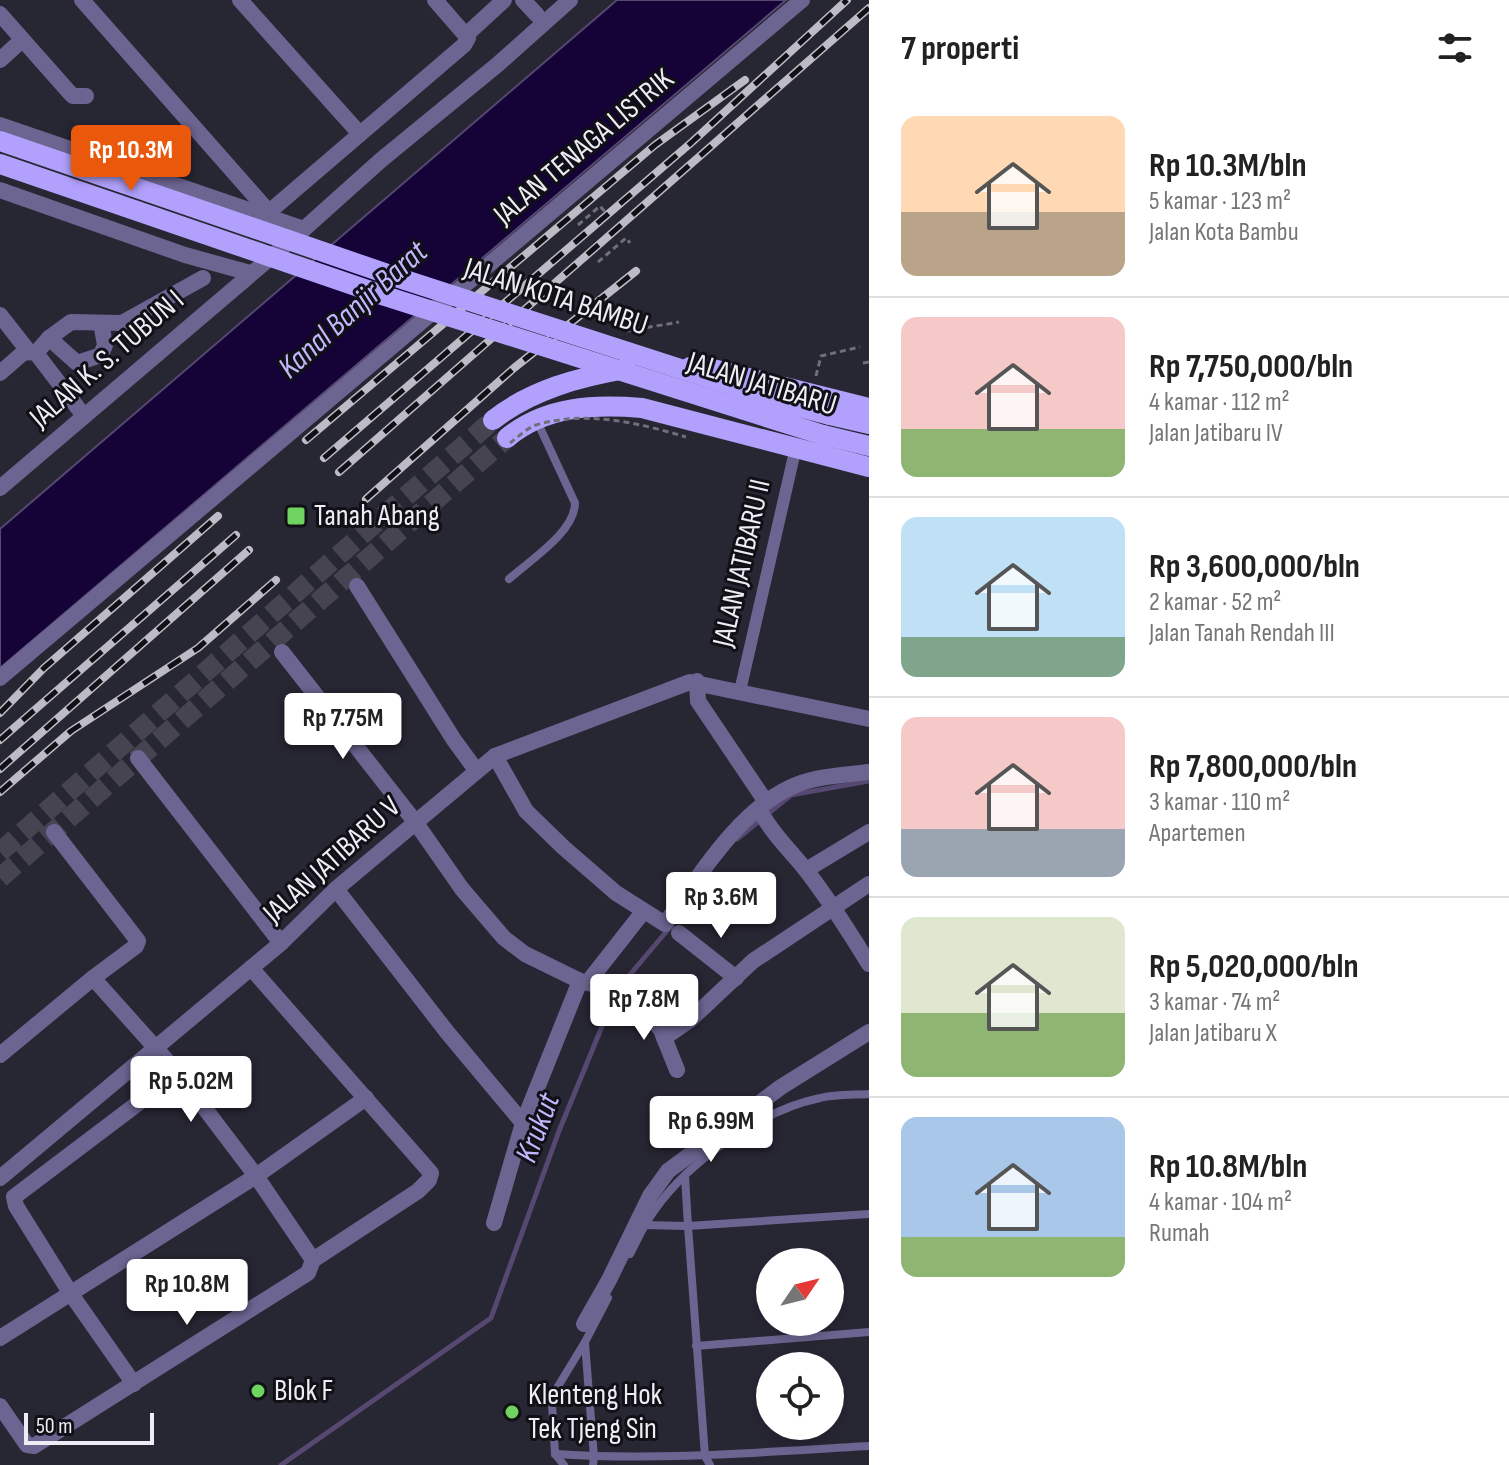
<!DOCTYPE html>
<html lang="id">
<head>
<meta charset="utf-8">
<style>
	:root { --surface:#fff; --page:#f2f2f2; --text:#222; --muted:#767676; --line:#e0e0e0; --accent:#ea580c }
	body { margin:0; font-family:"Sofia Sans Condensed",sans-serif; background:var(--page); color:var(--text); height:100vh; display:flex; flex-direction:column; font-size:30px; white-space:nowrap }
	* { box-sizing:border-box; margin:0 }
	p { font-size:26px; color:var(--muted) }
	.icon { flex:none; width:44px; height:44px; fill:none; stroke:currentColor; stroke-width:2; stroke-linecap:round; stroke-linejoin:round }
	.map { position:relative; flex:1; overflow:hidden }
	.side { display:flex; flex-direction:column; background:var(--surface); width:640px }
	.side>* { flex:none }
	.needle { width:52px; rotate:55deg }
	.controls { position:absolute; left:756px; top:1248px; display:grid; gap:16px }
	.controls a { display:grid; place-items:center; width:88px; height:88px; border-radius:50%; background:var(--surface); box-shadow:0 4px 12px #0003; font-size:40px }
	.scale { position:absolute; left:24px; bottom:20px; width:130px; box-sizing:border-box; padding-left:8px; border:4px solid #eeedf6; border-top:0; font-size:22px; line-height:28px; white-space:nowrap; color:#eeedf6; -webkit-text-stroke:6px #101016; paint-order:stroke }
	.price { position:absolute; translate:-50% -68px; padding:0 18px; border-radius:8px; background:#fff; color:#222; font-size:26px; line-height:52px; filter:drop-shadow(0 2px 4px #0008) }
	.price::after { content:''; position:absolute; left:50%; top:48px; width:24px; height:18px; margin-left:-12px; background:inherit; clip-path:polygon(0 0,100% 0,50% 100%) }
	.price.on { background:var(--accent); color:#fff }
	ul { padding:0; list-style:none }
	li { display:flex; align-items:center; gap:24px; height:200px; padding:0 32px }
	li+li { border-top:2px solid var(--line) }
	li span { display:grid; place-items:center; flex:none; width:224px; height:160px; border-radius:16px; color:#555 }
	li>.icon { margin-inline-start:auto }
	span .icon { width:96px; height:96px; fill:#fffc; stroke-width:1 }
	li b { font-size:34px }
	h2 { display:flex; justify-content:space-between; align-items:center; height:96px; padding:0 32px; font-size:34px }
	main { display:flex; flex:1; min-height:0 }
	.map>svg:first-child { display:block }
	.water { fill:#150237; stroke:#564870; stroke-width:2 }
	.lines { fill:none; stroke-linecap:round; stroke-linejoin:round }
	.stream { stroke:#564870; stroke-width:5 }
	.primary-tunnel { stroke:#454450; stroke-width:20; stroke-dasharray:20 10; stroke-linecap:butt }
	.path { stroke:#6f6e79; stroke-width:3; stroke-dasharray:6 4; stroke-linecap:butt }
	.service { stroke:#6c6592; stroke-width:8 }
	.pedestrian { stroke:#6c6592; stroke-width:12 }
	.minor { stroke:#6c6592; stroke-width:16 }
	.primary { stroke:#b1a1fd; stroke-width:20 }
	.rail-casing { stroke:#bdbcc6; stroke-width:8 }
	.rail { stroke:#101016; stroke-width:5; stroke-dasharray:15; stroke-linecap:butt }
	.path-bridge { stroke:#6f6e79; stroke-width:3; stroke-dasharray:6 4; stroke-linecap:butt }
	.primary-bridge { stroke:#b1a1fd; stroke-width:20 }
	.poi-dot { fill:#6fd360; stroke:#101016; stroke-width:3 }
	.labels { text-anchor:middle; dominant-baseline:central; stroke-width:6; stroke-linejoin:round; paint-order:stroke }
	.street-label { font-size:30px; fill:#eeedf6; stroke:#101016 }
	.poi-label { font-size:30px; fill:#eeedf6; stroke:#101016; text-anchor:start }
	.water-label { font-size:32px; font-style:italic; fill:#c2b7fe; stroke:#101016 }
</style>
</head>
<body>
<main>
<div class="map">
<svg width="869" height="1465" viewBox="0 0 869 1465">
	<rect width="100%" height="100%" fill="#272633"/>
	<polygon class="water" points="617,0 786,0 0,668 0,529"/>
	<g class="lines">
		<g class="stream">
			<polyline points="737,839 791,795 869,781"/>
			<polyline points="281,1465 491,1318 559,1131 617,990 671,926"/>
		</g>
		<g class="primary-tunnel">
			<polyline points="0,852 493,420"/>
			<polyline points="0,878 507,438"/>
		</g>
		<g class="path">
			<polyline points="578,225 600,206 605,212"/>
			<polyline points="598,262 626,238 630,243"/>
			<polyline points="627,331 679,322"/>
			<polyline points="863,363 869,362"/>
			<polyline points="816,376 821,356 860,347"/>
		</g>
		<g class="service">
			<path d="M509,579C530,560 575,532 575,503L536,419"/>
			<polyline points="685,1176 688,1226 869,1214"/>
			<polyline points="644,1225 688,1226 705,1456 710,1465"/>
			<path d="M630,1254C638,1239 644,1224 654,1211C688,1162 761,1110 820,1098C835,1094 853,1095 869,1094"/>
			<polyline points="585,1343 594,1457 593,1465"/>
			<polyline points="696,1346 869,1332"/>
			<polyline points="555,1454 552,1404 557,1388 585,1342 608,1298"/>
			<path d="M555,1454C659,1461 764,1452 869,1446"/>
			<polyline points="555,1454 564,1465"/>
		</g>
		<polyline class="pedestrian" points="740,691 796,447"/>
		<g class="minor">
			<polyline points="82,0 275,219"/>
			<polyline points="240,0 360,134"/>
			<polyline points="523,0 537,15"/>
			<polyline points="0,14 69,92 73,96 86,96"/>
			<polyline points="466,35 504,0"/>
			<polyline points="0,60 22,40"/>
			<polyline points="0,125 304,229"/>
			<polyline points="0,190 185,255 250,273"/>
			<polyline points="269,212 464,45 468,38 435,0"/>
			<polyline points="0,315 29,352 36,353 84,416"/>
			<polyline points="49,338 77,363 101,355 105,345 101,323"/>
			<polyline points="36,353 49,338 71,322 122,323 203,278"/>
			<polyline points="0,373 23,353 29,352"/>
			<polyline points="0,488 304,229 381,160 497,65 570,0"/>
			<polyline points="357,586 454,740 476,770"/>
			<polyline points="282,652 416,823 462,889 504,938 525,954 580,981 604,987 650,1016 661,1030 677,1070"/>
			<polyline points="0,678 802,0"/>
			<polyline points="697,681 698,701 766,802"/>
			<path d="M495,756L526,811L563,847L616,893L665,924C698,877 741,807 796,785C818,776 845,775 869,772"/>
			<polyline points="138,758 281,943"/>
			<path d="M759,809C772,834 792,852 809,874C831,903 850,933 869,964"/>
			<polyline points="806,870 869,832"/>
			<polyline points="336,889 447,1032 523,1123"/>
			<polyline points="679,933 736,978"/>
			<polyline points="251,968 431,1173 429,1180 418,1191 313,1260"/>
			<polyline points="588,982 643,912"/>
			<polyline points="664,1038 690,1020 753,961 869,884"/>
			<polyline points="0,1055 93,978"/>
			<polyline points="0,1178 281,943 336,889 495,756 690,682 869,719"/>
			<polyline points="494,1223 523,1123 580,981"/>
			<polyline points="584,1324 609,1280 650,1196 668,1171 781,1087 869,1032"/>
			<polyline points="0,1338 256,1176 366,1098"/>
			<polyline points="134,1384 71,1294 16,1206 14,1197 178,1073"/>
			<polyline points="0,1406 27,1445 34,1446 308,1273 313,1260 256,1176 178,1073 93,978 136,946 138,941 54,832"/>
		</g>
		<g class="primary">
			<polyline points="690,367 717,370 869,408"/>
			<polyline points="830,415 869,424"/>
			<path d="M493,420C531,390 579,377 626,369"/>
			<polyline points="823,435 869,446"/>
			<path d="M507,438C545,406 594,404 642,408L869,467"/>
		</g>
		<g class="rail-casing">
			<g id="rail">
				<polyline points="306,440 655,145 745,80"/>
				<polyline points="324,458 692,142 847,0"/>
				<polyline points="339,472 869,8"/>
				<polyline points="366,499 514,368 636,271"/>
				<polyline points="0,713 44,668 218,516"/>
				<polyline points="0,740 236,535"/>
				<polyline points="0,769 249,550"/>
				<polyline points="0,792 71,731 198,648 276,580"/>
			</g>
		</g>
		<use href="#rail" class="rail"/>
		<path class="path-bridge" d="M510,443C518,437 527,428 536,425C586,410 639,423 686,437"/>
		<g class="primary-bridge">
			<polyline points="0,141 405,280 792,405 830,415"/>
			<polyline points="0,164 385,296 823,435"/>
		</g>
	</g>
	<g class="poi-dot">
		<rect x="286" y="506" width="20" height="20" rx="4"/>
		<circle cx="258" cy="1391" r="8"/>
		<circle cx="512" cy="1412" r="8"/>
	</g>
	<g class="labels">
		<g class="street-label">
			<text transform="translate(584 147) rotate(-40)">JALAN TENAGA LISTRIK</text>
			<text transform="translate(556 297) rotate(18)">JALAN KOTA BAMBU</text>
			<text transform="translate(107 359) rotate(-41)">JALAN K. S. TUBUN I</text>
			<text transform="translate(762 384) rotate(17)">JALAN JATIBARU</text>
			<text transform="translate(742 563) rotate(-77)">JALAN JATIBARU II</text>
			<text transform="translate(332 860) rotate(-42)">JALAN JATIBARU V</text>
		</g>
		<g class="poi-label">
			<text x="314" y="516">Tanah Abang</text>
			<text x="274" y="1391">Blok F</text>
			<text x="528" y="1395">Klenteng Hok<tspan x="528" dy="34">Tek Tjeng Sin</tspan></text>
		</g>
		<g class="water-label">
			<text transform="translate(353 310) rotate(-42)">Kanal Banjir Barat</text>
			<text transform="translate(538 1128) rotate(-69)">Krukut</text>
		</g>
	</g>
</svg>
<div class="controls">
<a><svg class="needle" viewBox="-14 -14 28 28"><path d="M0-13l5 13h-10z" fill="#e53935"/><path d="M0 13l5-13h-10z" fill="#767676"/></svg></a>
<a><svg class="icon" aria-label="locate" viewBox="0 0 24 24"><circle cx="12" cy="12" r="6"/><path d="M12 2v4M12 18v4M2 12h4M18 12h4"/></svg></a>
</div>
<div class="scale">50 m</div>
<b class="price on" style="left:131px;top:193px">Rp 10.3M</b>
<b class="price" style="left:343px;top:761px">Rp 7.75M</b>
<b class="price" style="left:721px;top:940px">Rp 3.6M</b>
<b class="price" style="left:644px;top:1042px">Rp 7.8M</b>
<b class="price" style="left:191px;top:1124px">Rp 5.02M</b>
<b class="price" style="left:711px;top:1164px">Rp 6.99M</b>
<b class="price" style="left:187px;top:1327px">Rp 10.8M</b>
</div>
<section class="side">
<h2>7 properti<svg class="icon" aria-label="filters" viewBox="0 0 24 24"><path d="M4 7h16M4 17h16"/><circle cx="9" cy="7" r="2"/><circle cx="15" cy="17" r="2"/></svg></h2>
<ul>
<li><span style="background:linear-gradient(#ffd9b3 60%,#b9a48a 0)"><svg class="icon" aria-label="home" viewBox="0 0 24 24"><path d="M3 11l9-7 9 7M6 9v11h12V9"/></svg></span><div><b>Rp 10.3M/bln</b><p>5 kamar · 123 m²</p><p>Jalan Kota Bambu</p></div></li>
<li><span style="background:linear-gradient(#f6c9c9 70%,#8fb573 0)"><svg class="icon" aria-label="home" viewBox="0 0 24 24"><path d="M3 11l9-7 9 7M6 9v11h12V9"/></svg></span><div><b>Rp 7,750,000/bln</b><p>4 kamar · 112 m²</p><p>Jalan Jatibaru IV</p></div></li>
<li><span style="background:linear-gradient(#bfe0f5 75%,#7fa58c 0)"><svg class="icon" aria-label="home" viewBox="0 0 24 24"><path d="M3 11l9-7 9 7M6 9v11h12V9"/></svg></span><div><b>Rp 3,600,000/bln</b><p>2 kamar · 52 m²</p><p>Jalan Tanah Rendah III</p></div></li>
<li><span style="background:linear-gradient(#f6c9c9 70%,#9aa5b1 0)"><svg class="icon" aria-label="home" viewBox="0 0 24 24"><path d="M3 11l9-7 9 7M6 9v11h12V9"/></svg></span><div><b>Rp 7,800,000/bln</b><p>3 kamar · 110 m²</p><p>Apartemen</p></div></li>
<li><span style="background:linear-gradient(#dfe7d0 60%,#8fb573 0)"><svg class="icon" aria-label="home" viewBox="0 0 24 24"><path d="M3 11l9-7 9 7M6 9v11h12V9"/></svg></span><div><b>Rp 5,020,000/bln</b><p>3 kamar · 74 m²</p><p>Jalan Jatibaru X</p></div></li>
<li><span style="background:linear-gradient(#a9c7e8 75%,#8fb573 0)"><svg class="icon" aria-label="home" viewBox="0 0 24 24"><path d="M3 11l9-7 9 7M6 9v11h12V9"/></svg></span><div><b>Rp 10.8M/bln</b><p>4 kamar · 104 m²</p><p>Rumah</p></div></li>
</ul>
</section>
</main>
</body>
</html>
